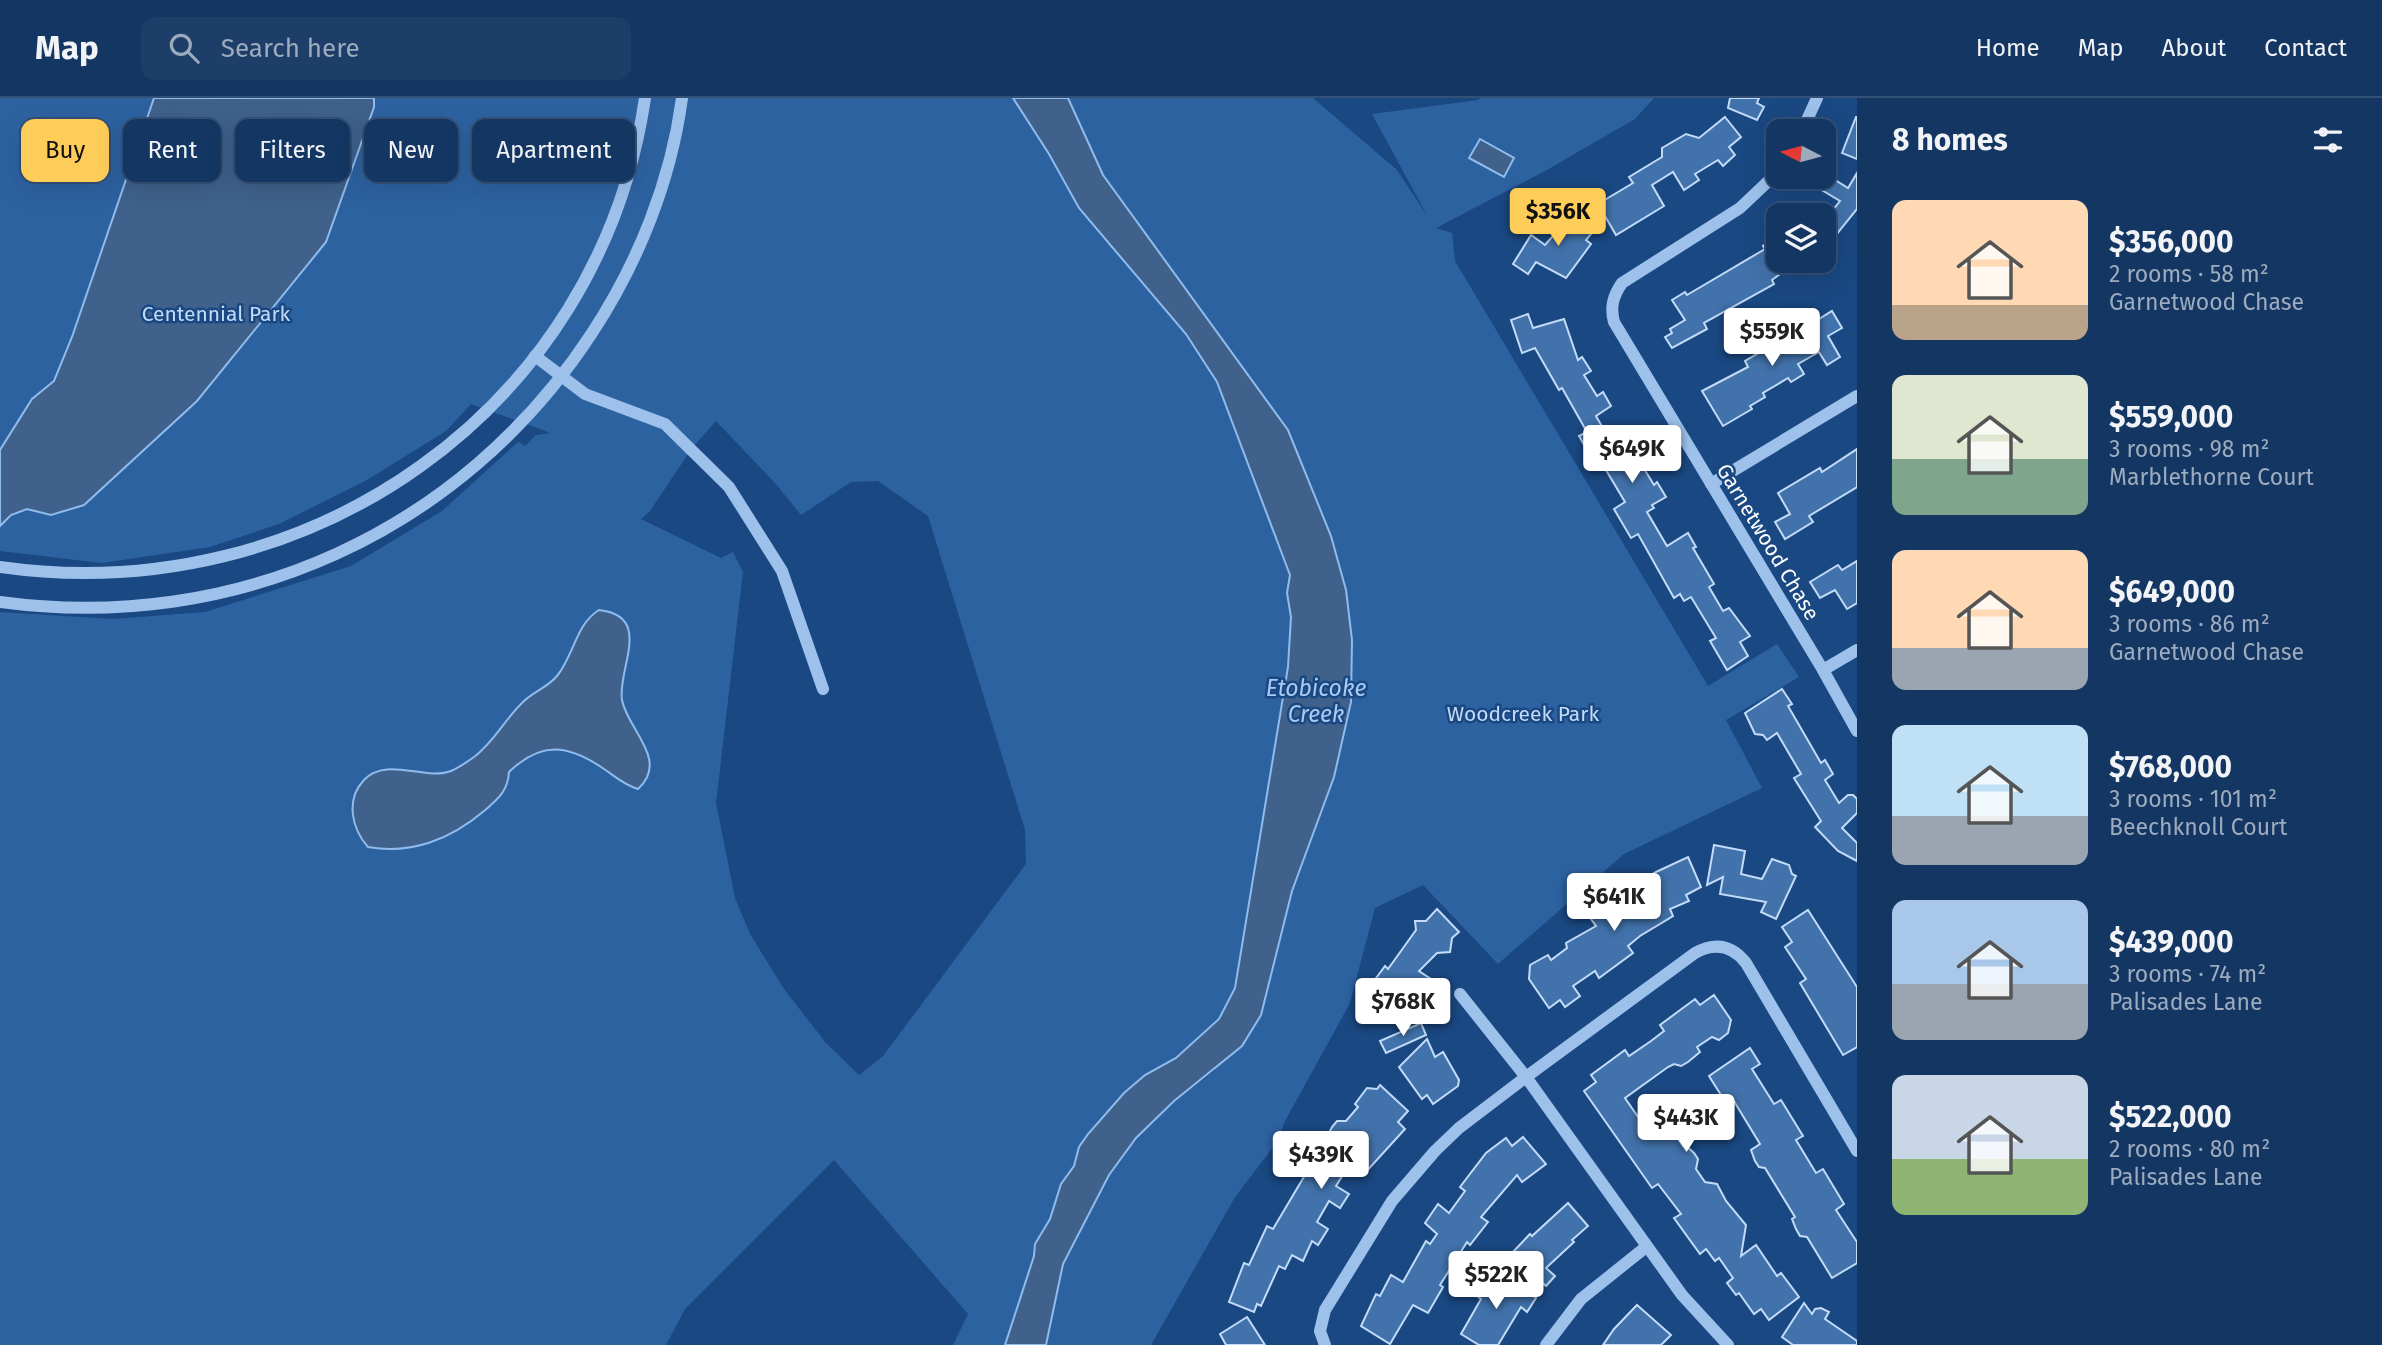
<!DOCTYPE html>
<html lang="en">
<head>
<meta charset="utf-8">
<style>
	:root { --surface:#143662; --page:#1d3e68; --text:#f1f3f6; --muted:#9dabbe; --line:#335077; --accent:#fdcc59 }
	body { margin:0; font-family:"Fira Sans",sans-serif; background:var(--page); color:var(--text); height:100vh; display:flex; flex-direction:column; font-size:26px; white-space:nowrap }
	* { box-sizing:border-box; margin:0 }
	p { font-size:23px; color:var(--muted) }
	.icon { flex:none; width:38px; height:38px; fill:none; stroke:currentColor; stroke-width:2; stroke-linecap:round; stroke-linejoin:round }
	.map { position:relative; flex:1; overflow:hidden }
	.details { display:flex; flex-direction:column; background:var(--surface); width:525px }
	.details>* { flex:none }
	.banner { position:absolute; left:21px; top:21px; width:665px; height:63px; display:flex; gap:14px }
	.needle { width:46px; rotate:276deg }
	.tools { position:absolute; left:1766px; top:21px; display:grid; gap:14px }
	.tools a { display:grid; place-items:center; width:70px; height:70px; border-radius:14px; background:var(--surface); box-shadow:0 7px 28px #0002,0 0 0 2px var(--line); font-size:35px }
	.price { position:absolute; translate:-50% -60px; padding:0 16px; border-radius:7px; background:#fff; color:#222; font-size:23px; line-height:46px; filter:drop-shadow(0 2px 4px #0008) }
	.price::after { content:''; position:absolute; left:50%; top:42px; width:21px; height:16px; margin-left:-10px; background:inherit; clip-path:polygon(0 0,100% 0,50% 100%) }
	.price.current { background:var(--accent); color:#111 }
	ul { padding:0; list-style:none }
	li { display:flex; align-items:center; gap:21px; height:175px; padding:0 35px }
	li span { display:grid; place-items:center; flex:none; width:196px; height:140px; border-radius:14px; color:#555 }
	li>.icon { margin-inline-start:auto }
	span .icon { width:84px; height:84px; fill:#fffc; stroke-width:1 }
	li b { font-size:30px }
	h2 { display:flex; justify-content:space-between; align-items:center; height:84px; padding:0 35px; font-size:30px }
	.chip { padding:0 24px; border-radius:14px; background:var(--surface); box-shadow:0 7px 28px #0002,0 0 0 2px var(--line); font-size:24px; line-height:63px }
	.chip.current { background:var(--accent); color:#111 }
	header { display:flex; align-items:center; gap:42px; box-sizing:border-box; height:98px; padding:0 35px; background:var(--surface); border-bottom:2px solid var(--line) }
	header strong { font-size:33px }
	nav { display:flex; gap:38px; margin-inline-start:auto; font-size:24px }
	.search { width:490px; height:63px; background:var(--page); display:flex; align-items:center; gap:18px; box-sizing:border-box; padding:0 24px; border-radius:14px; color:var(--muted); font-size:26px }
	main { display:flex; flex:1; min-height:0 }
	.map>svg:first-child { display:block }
	.green { fill:#2d62a1; fill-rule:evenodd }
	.water { fill:#3f618c; stroke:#90bced; stroke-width:2 }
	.building { fill:#4272ab; stroke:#c2dbf8; stroke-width:2 }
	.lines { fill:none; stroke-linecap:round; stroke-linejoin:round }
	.minor { stroke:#9dc1eb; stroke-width:12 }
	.labels { text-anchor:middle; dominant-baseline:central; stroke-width:5; stroke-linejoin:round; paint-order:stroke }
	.park-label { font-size:21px; fill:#c2dbf8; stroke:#1a4882 }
	.street-label { font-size:21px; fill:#fff; stroke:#1a4882 }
	.water-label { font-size:23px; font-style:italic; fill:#a9cbf3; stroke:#1a4882 }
</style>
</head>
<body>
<header>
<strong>Map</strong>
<div class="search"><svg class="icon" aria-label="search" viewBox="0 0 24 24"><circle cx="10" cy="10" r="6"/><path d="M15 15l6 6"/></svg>Search here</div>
<nav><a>Home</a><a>Map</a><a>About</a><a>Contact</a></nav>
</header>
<main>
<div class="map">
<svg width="1857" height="1247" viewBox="0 0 1857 1247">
	<rect width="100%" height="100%" fill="#1a4882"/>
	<g class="green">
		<path d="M0,0H1013L1049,56L1079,110L1186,236L1217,284L1290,477L1287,495L1291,519L1288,569L1235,890L1219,921L1176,960L1145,977L1079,1049L1074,1068L1061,1086L1050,1121L1035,1146L1034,1158L1005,1247H953L968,1216L834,1062L685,1211L666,1247H0V514L113,521L205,514L351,468L442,413L518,344L525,348L536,337L551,335L471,306L446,333L367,382L279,426L210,449L102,465L0,453ZM716,323L775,385L801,417L851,384L878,383L928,418L1025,732L1026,766L883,958L859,977L826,945L784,891L750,836L735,800L716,705L743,474L733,454L721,460L641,421L650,413L692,350Z"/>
		<polygon points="1068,0 1313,0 1397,72 1428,119 1372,16 1478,2 1480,0 1654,0 1635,21 1545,73 1436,130 1452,135 1455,163 1708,588 1777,546 1799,579 1726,622 1762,690 1624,756 1498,866 1423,787 1375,810 1350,905 1284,1025 1278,1043 1235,1099 1151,1247 1046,1247 1063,1166 1109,1077 1136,1040 1174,1003 1213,974 1261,917 1292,793 1334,679 1288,332 1103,77"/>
	</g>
	<g class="water">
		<polygon points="154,0 374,0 374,9 326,144 197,303 84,407 51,417 27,411 11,417 0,428 0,352 32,301 54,283 72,239"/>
		<polygon points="1013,0 1068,0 1103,77 1288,332 1331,438 1346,492 1352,542 1351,604 1334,679 1292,793 1261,917 1242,948 1174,1003 1136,1040 1109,1077 1063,1166 1046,1247 1005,1247 1034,1158 1035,1146 1050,1121 1061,1086 1074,1068 1079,1049 1088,1036 1124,995 1145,977 1176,960 1219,921 1235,890 1288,569 1291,519 1287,495 1290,477 1217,284 1186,236 1079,110 1049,56"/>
		<polygon points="1480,41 1514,60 1504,79 1469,60"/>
		<path d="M599,512C654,518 617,571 622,602C627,631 670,662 638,691C624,687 616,679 604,671C568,646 541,643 509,674C508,693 498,701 484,713C451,741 411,757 368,749C352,731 345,702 364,682C386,658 425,683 451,673C458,670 467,664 474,659C494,644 505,621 523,604C533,594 548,589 557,578C574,557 576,526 599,512Z"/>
	</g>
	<g class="building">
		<polygon points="1730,0 1759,0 1757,5 1764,9 1757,22 1728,10"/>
		<polygon points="1725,19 1741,39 1729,49 1735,57 1723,68 1718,62 1695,76 1699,82 1684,92 1673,74 1652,87 1664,108 1616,137 1598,106 1633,85 1629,79 1662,59 1662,50 1686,36 1699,40"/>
		<polygon points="1856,19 1857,19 1857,61 1842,55"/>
		<polygon points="1857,75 1857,111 1824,152 1824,123 1840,103 1820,91 1829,78 1848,90"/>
		<polygon points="1575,113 1595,131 1586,142 1591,146 1566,180 1536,164 1528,176 1513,166 1531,137 1545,147"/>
		<polygon points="1778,136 1778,163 1797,163 1772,182 1774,186 1704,225 1707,231 1672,250 1665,239 1672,235 1670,231 1685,222 1672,202 1685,194 1687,197 1765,151 1763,148"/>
		<polygon points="1832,213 1842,230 1828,238 1840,259 1827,267 1819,254 1798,266 1804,276 1791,284 1788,280 1763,295 1765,299 1750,308 1752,311 1723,328 1702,293 1748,269 1745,263 1769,249 1768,246 1795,230 1798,234"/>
		<polygon points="1528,216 1533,230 1564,221 1578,262 1582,259 1591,273 1584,277 1597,298 1603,294 1611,308 1596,318 1608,339 1624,330 1632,344 1629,346 1654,387 1657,384 1666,399 1652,407 1654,410 1647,414 1667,448 1688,435 1696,449 1693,450 1714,486 1709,489 1723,513 1729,510 1750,538 1740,544 1748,558 1727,572 1710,543 1716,540 1691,499 1684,503 1680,496 1674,500 1638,436 1631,440 1614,411 1625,404 1600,362 1595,366 1579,338 1587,334 1562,290 1559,292 1535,250 1522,255 1511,222"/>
		<polygon points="1857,351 1857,389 1809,418 1813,424 1785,441 1775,424 1790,416 1778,395 1820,370 1822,374"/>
		<polygon points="1857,463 1857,505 1847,511 1835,492 1820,500 1810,484 1838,467 1842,472"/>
		<polygon points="1782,591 1792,606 1788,608 1821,665 1825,662 1833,676 1825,682 1839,705 1848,697 1853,697 1857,701 1857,715 1842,730 1857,745 1857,763 1838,753 1815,729 1821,723 1794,680 1801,676 1777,635 1767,642 1763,637 1755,636 1745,615"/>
		<polygon points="1714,747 1745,753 1741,776 1762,781 1772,761 1789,767 1792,776 1796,778 1776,821 1761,814 1766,804 1720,796 1723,779 1707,787"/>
		<polygon points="1688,759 1701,789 1686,797 1689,803 1670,811 1673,818 1640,838 1628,848 1633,855 1599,880 1595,873 1573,888 1580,898 1565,909 1560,902 1549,910 1529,881 1530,867 1548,857 1551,862 1567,850 1566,845 1596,828 1591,821 1598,813 1604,809 1614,811 1628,801 1624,794 1656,774"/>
		<polygon points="1437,811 1459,834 1452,840 1450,854 1437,855 1419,873 1431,881 1408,913 1371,887 1385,868 1388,871 1416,832 1415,823 1426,823"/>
		<polygon points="1808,812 1857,889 1857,949 1843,957 1800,885 1806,881 1785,849 1792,844 1782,829"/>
		<polygon points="1714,897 1731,922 1728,935 1719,942 1712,939 1697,949 1700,954 1688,964 1681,968 1674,966 1668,969 1625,1000 1643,1026 1659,1015 1683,1048 1685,1047 1694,1055 1698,1061 1696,1071 1705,1084 1717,1086 1726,1103 1746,1127 1741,1158 1756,1147 1777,1178 1781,1175 1799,1199 1769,1222 1761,1211 1754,1216 1739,1195 1736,1197 1727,1185 1733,1180 1719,1160 1715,1163 1706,1151 1700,1156 1674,1120 1681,1116 1658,1086 1652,1090 1584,993 1596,984 1591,977 1625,952 1629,958 1651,943 1664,933 1660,927 1695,901 1700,907"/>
		<polygon points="1421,925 1426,937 1386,955 1380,943"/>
		<polygon points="1427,941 1435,959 1443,954 1459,982 1458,988 1433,1006 1427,997 1422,1001 1399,969"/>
		<polygon points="1750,950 1760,966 1752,971 1774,1006 1781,1002 1803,1038 1796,1042 1816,1075 1823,1071 1844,1106 1836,1112 1857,1144 1857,1165 1832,1180 1807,1139 1800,1138 1796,1131 1792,1121 1795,1119 1765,1070 1759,1069 1755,1063 1751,1052 1760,1046 1732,1000 1726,1005 1709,978"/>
		<polygon points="1380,987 1408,1013 1398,1024 1405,1031 1365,1075 1351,1064 1336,1088 1349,1096 1340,1110 1329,1103 1317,1124 1328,1131 1318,1147 1312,1143 1303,1163 1292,1157 1285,1171 1279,1168 1261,1208 1257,1206 1254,1214 1229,1204 1244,1165 1249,1167 1267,1128 1273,1131 1305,1077 1303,1068 1306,1062 1316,1059 1319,1054 1327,1059 1328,1037 1332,1029 1337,1023 1346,1023 1358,1009 1355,1006 1367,990 1377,991"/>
		<polygon points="1523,1039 1546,1066 1522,1084 1517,1077 1481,1119 1488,1124 1470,1147 1467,1144 1440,1187 1443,1189 1428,1215 1413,1207 1390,1246 1361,1228 1376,1196 1380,1198 1391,1177 1403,1184 1426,1143 1430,1146 1437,1136 1425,1125 1438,1106 1449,1115 1465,1093 1460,1089 1486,1055 1506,1040 1512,1048"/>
		<polygon points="1568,1105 1588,1128 1572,1142 1574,1144 1546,1170 1555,1178 1546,1188 1511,1156 1530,1136 1532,1138"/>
		<polygon points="1498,1175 1536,1200 1527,1214 1521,1209 1498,1247 1479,1247 1461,1236 1481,1201 1476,1197 1485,1183 1490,1186"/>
		<polygon points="1804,1205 1812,1216 1815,1211 1821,1210 1829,1214 1825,1221 1857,1243 1857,1247 1793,1247 1782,1239"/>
		<polygon points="1637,1207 1671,1237 1661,1247 1603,1247 1614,1231"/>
		<polygon points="1247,1219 1265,1247 1226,1247 1220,1236"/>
	</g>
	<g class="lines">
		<g class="minor">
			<polyline points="1802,33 1817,0"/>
			<path d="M1778,74L1740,110L1622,185C1613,198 1610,209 1614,224L1823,572L1857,633"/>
			<polyline points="535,258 585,296 665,326 729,389 782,473 823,591"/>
			<polyline points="1711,386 1857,298"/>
			<path d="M0,469C308,513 599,312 645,0"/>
			<path d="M0,504C236,536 462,434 592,235C638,165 671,83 682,0"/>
			<polyline points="1823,572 1857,552"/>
			<polyline points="1460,896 1526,979 1682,1197 1728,1247"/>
			<path d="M1325,1247L1320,1233L1325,1212L1392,1103L1435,1053L1459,1030L1526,979L1695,855C1715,844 1732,847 1746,865L1857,1053"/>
			<polyline points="1546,1247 1581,1201 1646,1149"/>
		</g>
	</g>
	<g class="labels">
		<g class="park-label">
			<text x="216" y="216">Centennial Park</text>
			<text x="1523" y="616">Woodcreek Park</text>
		</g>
		<g class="street-label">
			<text transform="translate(1768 444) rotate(59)">Garnetwood Chase</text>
		</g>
		<g class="water-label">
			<text x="1316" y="590">Etobicoke<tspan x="1316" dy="26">Creek</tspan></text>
		</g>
	</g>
</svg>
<div class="tools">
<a><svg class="needle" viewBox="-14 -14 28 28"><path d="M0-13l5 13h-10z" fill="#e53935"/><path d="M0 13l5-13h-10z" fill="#9dabbe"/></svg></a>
<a><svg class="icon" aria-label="layers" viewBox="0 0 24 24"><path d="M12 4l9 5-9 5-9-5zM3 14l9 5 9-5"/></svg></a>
</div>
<b class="price current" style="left:1558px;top:150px">$356K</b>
<b class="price" style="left:1772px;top:270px">$559K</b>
<b class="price" style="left:1632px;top:387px">$649K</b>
<b class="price" style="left:1614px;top:835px">$641K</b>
<b class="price" style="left:1403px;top:940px">$768K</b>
<b class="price" style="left:1686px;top:1056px">$443K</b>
<b class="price" style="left:1321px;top:1093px">$439K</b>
<b class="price" style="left:1496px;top:1213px">$522K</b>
<div class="banner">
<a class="chip current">Buy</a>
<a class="chip">Rent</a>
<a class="chip">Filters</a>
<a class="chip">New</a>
<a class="chip">Apartment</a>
</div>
</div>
<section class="details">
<h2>8 homes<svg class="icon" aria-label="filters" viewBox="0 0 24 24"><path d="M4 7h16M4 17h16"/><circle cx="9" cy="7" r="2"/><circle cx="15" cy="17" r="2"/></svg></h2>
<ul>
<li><span style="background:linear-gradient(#ffd9b3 75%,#b9a48a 0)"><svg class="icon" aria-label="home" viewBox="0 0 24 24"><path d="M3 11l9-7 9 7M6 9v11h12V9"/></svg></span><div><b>$356,000</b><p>2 rooms · 58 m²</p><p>Garnetwood Chase</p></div></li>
<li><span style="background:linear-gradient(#dfe7d0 60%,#7fa58c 0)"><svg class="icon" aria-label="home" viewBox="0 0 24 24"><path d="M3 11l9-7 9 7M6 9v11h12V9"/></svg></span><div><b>$559,000</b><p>3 rooms · 98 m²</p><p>Marblethorne Court</p></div></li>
<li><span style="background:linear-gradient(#ffd9b3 70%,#9aa5b1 0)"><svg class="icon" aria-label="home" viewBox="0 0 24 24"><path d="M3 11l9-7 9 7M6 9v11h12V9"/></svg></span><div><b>$649,000</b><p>3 rooms · 86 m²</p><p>Garnetwood Chase</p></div></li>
<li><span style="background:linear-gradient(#bfe0f5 65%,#9aa5b1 0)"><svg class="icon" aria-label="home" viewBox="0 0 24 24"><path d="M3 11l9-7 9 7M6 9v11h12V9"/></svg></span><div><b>$768,000</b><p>3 rooms · 101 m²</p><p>Beechknoll Court</p></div></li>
<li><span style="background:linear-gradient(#a9c7e8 60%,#9aa5b1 0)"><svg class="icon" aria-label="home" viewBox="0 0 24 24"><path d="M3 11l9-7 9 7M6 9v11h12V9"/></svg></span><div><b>$439,000</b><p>3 rooms · 74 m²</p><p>Palisades Lane</p></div></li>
<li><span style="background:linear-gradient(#c9d6e8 60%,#8fb573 0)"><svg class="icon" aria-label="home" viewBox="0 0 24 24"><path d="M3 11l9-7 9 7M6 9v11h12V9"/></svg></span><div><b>$522,000</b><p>2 rooms · 80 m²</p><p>Palisades Lane</p></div></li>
</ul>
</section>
</main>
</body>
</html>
